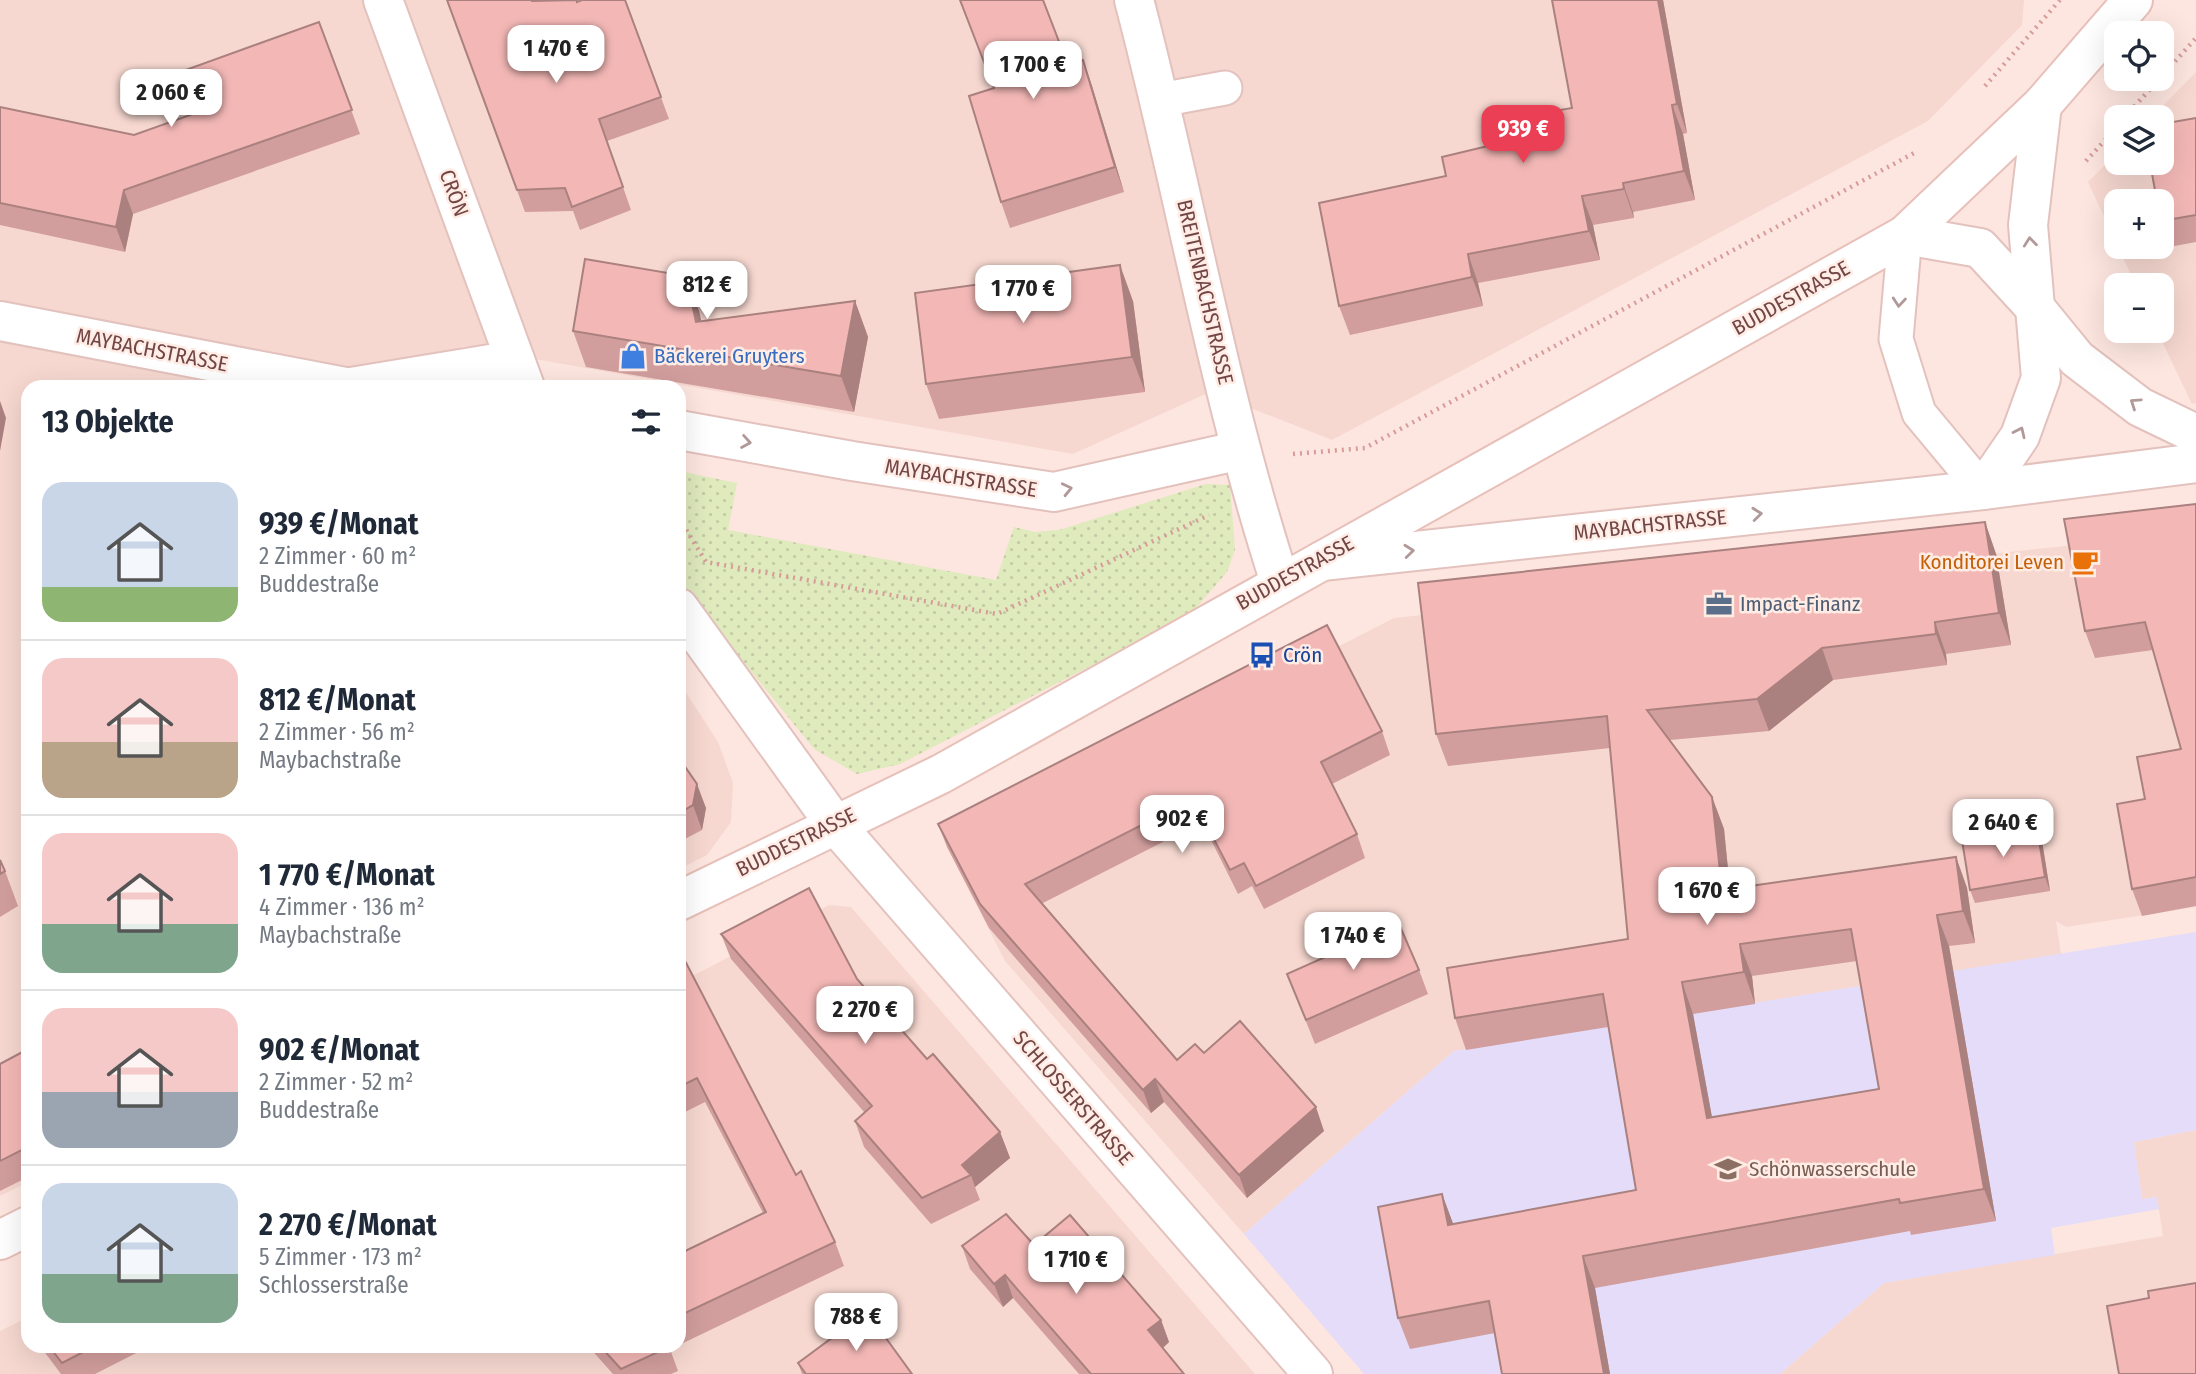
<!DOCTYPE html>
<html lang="de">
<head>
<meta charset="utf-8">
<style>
	:root { --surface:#fff; --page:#f2f2f3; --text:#1f2937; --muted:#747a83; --line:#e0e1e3; --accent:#eb3f55 }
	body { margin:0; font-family:"Fira Sans Condensed",sans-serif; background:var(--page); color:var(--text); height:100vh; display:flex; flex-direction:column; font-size:26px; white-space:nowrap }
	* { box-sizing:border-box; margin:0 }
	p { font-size:23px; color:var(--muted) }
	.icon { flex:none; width:38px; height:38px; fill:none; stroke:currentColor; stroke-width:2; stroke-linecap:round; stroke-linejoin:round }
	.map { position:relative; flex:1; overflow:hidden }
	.panel { position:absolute; left:21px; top:380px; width:665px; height:973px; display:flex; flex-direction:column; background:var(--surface); border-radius:21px; box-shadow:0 7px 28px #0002 }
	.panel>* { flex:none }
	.tools { position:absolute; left:2104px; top:21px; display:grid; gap:14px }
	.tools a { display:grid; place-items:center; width:70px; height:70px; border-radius:14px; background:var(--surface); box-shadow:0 7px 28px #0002; font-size:35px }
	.price { position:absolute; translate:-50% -60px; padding:0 16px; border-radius:14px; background:#fff; color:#222; font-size:23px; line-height:46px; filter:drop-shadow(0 2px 4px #0008) }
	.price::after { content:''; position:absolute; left:50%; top:42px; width:21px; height:16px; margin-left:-10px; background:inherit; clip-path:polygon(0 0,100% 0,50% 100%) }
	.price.on { background:var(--accent); color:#fff }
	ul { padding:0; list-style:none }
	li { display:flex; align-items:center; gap:21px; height:175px; padding:0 21px }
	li+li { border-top:2px solid var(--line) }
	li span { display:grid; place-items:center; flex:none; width:196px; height:140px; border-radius:21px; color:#555 }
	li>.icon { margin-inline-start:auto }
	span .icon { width:84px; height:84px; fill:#fffc; stroke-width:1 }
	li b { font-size:30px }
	h2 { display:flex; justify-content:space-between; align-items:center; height:84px; padding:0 21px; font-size:30px }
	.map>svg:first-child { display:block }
	.residential { fill:#f6d8d0 }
	.education { fill:#e4dcf8 }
	.grass { fill:url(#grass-dots) }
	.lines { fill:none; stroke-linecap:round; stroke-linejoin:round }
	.service-casing { stroke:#e3c2be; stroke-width:37 }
	.minor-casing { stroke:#e3c2be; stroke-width:42 }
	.secondary-casing { stroke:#e8c0ba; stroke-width:42 }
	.path { stroke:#d79c99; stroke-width:4.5; stroke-dasharray:2 5; stroke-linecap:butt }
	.service { stroke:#fff; stroke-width:33 }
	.minor { stroke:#fff; stroke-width:38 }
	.secondary { stroke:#fff; stroke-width:38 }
	.wall { fill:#d19e9d; fill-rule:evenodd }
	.shaded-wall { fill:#aa817f }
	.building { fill:#f3b8b6; stroke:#aa817f; stroke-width:2; fill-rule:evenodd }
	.oneway { stroke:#b29999 }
	.labels { text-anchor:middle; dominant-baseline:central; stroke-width:5; stroke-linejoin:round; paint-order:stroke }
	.street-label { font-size:21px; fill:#734646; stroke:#ffece5 }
	.shop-label { font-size:21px; fill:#366cbe; stroke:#ffece5; text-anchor:start }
	.food-label { font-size:21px; fill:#c56008; stroke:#ffece5; text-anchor:end }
	.service-label { font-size:21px; fill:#4e5e75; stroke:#ffece5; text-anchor:start }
	.transit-label { font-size:21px; fill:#164399; stroke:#ffece5; text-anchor:start }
	.education-label { font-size:21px; fill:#785e54; stroke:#ffece5; text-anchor:start }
</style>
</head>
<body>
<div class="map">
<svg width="2196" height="1374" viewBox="0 0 2196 1374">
	<defs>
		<pattern id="grass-dots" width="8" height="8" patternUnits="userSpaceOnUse" patternTransform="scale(1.75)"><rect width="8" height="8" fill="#dfeabd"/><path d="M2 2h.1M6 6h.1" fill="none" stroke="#c3caa4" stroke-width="1.8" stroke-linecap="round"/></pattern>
	</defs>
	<rect width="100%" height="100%" fill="#fde6df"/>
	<g class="residential">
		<polygon points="0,0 2024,0 2022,25 1928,121 1332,440 1210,392 1073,454 462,346 488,387 28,387 28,1182 0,1196"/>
		<polygon points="2196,72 2196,403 2192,404 2157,331 2161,331 2161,285 2136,285 2118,247 2161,247 2161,201 2116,201 2116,242 2088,182 2116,154 2116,163 2161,163 2161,117 2152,117"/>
		<polygon points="2196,532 2196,907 2066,927 2056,921 2061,954 1454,1051 1244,1234 1005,961 947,847 1394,618"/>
		<polygon points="679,682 718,742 733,783 731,822 707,855 679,869"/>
		<polygon points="829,905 851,907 1255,1374 0,1374 0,1331 28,1317 28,1346 679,1346 679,983"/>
		<polygon points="2196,1130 2196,1374 1780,1374 1884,1283 2163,1236 2157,1197 2142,1199 2134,1142"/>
	</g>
	<polygon class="education" points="2196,932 2196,1130 2134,1142 2142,1199 2157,1197 2159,1209 2051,1228 2055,1255 1884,1283 1780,1374 1364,1374 1244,1234 1454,1051"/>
	<polygon class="grass" points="679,471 737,483 728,530 996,580 1014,527 1035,532 1059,530 1206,484 1230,485 1235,550 1227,572 1190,615 900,764 857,774 814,749 679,582"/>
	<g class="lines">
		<g class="service-casing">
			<g id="service">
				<polyline points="1160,100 1225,88"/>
				<polyline points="1905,235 1896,339 1919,413 1983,490"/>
			</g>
		</g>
		<g class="minor-casing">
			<g id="minor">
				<polyline points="383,0 525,387"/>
				<path d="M1134,0C1185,193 1218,392 1280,582"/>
				<polyline points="1905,235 1980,248 2037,310 2077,359 2140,407 2196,434"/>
				<polyline points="0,321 345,387"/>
				<polyline points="351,387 515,360"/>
				<polyline points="679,430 852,461 1054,492 1241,450"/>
				<polyline points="1983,490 2020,436 2041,378 2028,225 2042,105"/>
				<polyline points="1322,561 1983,490 2196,463"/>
				<polyline points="679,608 834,823 1313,1374"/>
			</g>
		</g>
		<g class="secondary-casing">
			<g id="secondary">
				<polyline points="679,901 941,774 1905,235 2042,105 2133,0"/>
				<polyline points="0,1240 28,1226"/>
			</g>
		</g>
		<g class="path">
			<polyline points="2161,77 2196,38"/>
			<polyline points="1985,86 2060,0"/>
			<polyline points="2125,117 2159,79"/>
			<polyline points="2086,161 2116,128"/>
			<polyline points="1293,454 1365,448 1916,152"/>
			<polyline points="679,518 706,562 997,614 1209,515"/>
		</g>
		<use href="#service" class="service"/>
		<use href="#minor" class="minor"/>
		<use href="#secondary" class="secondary"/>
	</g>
	<g class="wall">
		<polygon points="447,0 577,2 625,0 669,119 607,141 631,210 580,230 573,211 525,212"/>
		<polygon points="960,0 1043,0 1068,65 1083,60 1092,86 1124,192 1010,228 1001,202 994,88"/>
		<polygon points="1663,0 1687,133 1683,134 1695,200 1633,212 1634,218 1593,225 1600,260 1478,283 1483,306 1350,335 1339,306 1446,176 1563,128 1572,108"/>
		<polygon points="319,22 360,134 133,214 125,252 0,225 0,107 134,135 196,113"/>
		<polygon points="2196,118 2196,242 2169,247 2161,224 2161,201"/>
		<polygon points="855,301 868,337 854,412 586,367 573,331 699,311 701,322"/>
		<polygon points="1133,301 1145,392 939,419 926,384"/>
		<polygon points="2196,504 2196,906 2142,916 2132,889 2145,799 2181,749 2153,650 2095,658 2085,631"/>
		<path d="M1985,522L1996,554L2011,645L1946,654L1947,665L1833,680L1769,731L1670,740L1712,797L1724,829L1730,888L1956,857L1967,888L1975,943L1949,946L1996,1221L1911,1235L1910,1231L1595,1288L1610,1374H1502L1495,1333L1410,1349L1398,1318L1442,1194L1453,1224L1636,1190L1608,1027L1466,1050L1455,1018L1628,939L1610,748L1448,766L1436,734ZM1857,961L1879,1089L1712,1117L1693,1014L1755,1004L1752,976Z"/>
		<polygon points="1382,731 1390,755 1332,784 1357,834 1365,858 1264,909 1252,886 1238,894 1202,822 1041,904 1177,1060 1204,1053 1324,1131 1247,1198 1164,1102 1151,1113 989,928 947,847 938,824"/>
		<polygon points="679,758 706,808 702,830 679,842"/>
		<polygon points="2042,841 2050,891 1975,903 1970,890"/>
		<polygon points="0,860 5,871 18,906 0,917"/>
		<polygon points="721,934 857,979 927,1059 1000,1132 1010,1158 975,1187 980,1200 931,1224 864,1147 855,1121 865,1113 731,959"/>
		<polygon points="679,957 796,1175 835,1242 844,1266 679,1345 679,1254 763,1213 705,1102 679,1115"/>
		<polygon points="1419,970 1428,994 1315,1044 1287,974"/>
		<polygon points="28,1049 28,1177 0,1191 0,1064"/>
		<polygon points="1034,1245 1161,1320 1169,1342 1163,1348 1184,1374 1079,1374 1013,1298 1003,1307 970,1269 962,1246"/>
		<polygon points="40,1346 150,1346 95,1374 61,1374"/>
		<polygon points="588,1346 677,1346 670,1349 678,1371 671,1374 613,1374"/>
		<polygon points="798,1363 912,1374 802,1374"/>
	</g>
	<g class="shaded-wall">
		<polygon points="1658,0 1663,0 1687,133 1677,104"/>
		<polygon points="1083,60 1092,86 1124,192 1115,167"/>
		<polygon points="1672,105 1683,134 1695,200 1684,171"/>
		<polygon points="1623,183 1633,212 1634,218 1624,189"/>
		<polygon points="124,190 133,214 125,252 116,227"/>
		<polygon points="1582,196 1593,225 1600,260 1589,231"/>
		<polygon points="1468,254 1478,283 1483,306 1472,277"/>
		<polygon points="1120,265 1133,301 1145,392 1132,357"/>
		<polygon points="686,276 699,311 709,354 696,322"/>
		<polygon points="855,301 868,337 854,412 841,376"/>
		<polygon points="0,401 6,418 0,451"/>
		<polygon points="1985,522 1996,554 2011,645 1999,613"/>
		<polygon points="1935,622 1946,654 1947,665 1936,634"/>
		<polygon points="1822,648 1833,680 1769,731 1757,699"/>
		<polygon points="697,784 706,808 702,830 693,805"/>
		<polygon points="1712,797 1724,829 1733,921 1722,890"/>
		<polygon points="2037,828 2042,841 2050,891 2045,877"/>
		<polygon points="1956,857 1967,888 1975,943 1963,911"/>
		<polygon points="1937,915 1949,946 1996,1221 1984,1189"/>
		<polygon points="1740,944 1752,976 1755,1004 1744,972"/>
		<polygon points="1682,982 1693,1014 1718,1150 1707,1118"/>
		<polygon points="1155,1079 1164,1102 1151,1113 1143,1090"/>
		<polygon points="1316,1107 1324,1131 1247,1198 1239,1175"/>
		<polygon points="1000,1132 1010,1158 975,1187 971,1175 962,1165"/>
		<polygon points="1442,1194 1454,1226 1448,1225"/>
		<polygon points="1583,1256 1595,1288 1610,1374 1604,1374"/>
		<polygon points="1005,1275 1013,1298 1003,1307 994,1284"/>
		<polygon points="1161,1320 1169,1342 1157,1353 1148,1330"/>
	</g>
	<g class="building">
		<polygon points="447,0 531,0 532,1 577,0 577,2 582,0 625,0 661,97 599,119 623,187 572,207 565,188 517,190"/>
		<polygon points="960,0 1043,0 1068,65 1083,60 1115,167 1001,202 969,96 994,88"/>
		<polygon points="1552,0 1658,0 1677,104 1672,105 1684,171 1623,183 1624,189 1582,196 1589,231 1468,254 1472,277 1339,306 1319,203 1446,176 1442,157 1563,128 1560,110 1572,108"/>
		<polygon points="319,22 352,110 124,190 116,227 0,203 0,107 134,135 196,113 180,72"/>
		<polygon points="2196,118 2196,215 2161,221 2161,201 2157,201 2150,163 2161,163 2161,124"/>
		<polygon points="585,259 686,276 696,322 855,301 841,376 573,331"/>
		<polygon points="1120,265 1132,357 926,384 915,293"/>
		<polygon points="2196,504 2196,877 2132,889 2117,804 2145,799 2137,757 2181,749 2145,622 2085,631 2064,519"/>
		<path d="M1985,522L1999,613L1935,622L1936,634L1822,648L1757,699L1647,710L1712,797L1722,890L1956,857L1963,911L1937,915L1984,1189L1900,1203L1899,1199L1583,1256L1604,1374H1502L1489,1301L1398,1318L1378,1207L1442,1194L1448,1225L1636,1190L1603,994L1455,1018L1447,968L1628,939L1607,716L1436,734L1418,583ZM1851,929L1879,1089L1707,1118L1682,982L1744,972L1740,944Z"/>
		<polygon points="1327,625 1382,731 1321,762 1357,834 1256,886 1244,863 1230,870 1193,799 1025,884 1177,1060 1195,1044 1204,1053 1240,1021 1316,1107 1239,1175 1155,1079 1143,1090 980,904 938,824"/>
		<polygon points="679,758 697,784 693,805 679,813"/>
		<polygon points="2037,828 2045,877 1970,890 1962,840"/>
		<polygon points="0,860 5,871 0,874"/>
		<polygon points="809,888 857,979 927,1059 933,1054 1000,1132 962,1165 971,1175 922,1198 855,1121 872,1106 721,934"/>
		<polygon points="1399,924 1419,970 1306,1020 1287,974"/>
		<polygon points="682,955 796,1175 801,1171 835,1242 679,1316 679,1254 766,1212 697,1078 679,1087 679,957"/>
		<polygon points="28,1049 28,1147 0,1161 0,1064"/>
		<polygon points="1006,1214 1034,1245 1070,1215 1161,1320 1148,1330 1184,1374 1091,1374 1005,1275 994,1284 962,1246"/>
		<polygon points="2196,1283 2196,1374 2119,1374 2107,1306 2149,1298 2148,1291"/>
		<polygon points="867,1312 912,1374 806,1374 798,1363"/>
		<polygon points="49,1346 95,1346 62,1363"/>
		<polygon points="600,1346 669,1346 669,1347 621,1369"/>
	</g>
	<defs><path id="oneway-chevron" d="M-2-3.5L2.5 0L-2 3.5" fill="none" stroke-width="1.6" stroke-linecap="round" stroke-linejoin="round" transform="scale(1.75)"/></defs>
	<g class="oneway">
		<use href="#oneway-chevron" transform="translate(2030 242) rotate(-96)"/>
		<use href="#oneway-chevron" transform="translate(1899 302) rotate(95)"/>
		<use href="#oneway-chevron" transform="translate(2135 403) rotate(-146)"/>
		<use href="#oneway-chevron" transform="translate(2020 432) rotate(-65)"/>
		<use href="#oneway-chevron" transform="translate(746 442) rotate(10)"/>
		<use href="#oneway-chevron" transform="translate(1067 489) rotate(-13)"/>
		<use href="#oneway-chevron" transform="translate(1757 514) rotate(-6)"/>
		<use href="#oneway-chevron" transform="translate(1409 551) rotate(-6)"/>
	</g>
	<defs>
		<g id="shop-bare" transform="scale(2.1)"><path d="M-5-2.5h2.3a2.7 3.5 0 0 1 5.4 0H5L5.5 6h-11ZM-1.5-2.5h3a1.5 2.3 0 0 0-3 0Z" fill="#3f7fe0" stroke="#ffece5" stroke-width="2.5" paint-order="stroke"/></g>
		<g id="cafe-bare" transform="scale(2.1)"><path d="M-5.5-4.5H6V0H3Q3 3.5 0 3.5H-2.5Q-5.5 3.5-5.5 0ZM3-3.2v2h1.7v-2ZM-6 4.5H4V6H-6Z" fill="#e8710a" stroke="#ffece5" stroke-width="2.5" paint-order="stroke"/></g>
		<g id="office-bare" transform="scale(2.1)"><path d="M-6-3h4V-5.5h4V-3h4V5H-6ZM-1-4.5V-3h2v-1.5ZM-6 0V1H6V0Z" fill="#5c6f8a" stroke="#ffece5" stroke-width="2.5" paint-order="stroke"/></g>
		<g id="bus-bare" transform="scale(2.1)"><path d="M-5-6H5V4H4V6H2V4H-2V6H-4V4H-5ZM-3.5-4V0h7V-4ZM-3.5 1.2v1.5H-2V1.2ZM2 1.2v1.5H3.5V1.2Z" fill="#1a4fb4" stroke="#ffece5" stroke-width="2.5" paint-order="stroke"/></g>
		<g id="school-bare" transform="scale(2.1)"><path d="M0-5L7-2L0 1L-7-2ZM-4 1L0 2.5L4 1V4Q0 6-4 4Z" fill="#8d6e63" stroke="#ffece5" stroke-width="2.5" paint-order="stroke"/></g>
	</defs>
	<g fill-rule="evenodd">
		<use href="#shop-bare" x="633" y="356"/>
		<use href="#cafe-bare" x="2085" y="562"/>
		<use href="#office-bare" x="1719" y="604"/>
		<use href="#bus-bare" x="1262" y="655"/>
		<use href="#school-bare" x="1728" y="1169"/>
	</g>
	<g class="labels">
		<g class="street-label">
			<text transform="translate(454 193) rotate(70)">CRÖN</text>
			<text transform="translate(1205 292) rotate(77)">BREITENBACHSTRASSE</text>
			<text transform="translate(1791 298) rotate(-29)">BUDDESTRASSE</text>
			<text transform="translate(152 350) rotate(11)">MAYBACHSTRASSE</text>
			<text transform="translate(961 478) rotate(9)">MAYBACHSTRASSE</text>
			<text transform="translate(1650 525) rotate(-6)">MAYBACHSTRASSE</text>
			<text transform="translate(1295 573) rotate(-29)">BUDDESTRASSE</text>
			<text transform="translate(796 842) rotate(-26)">BUDDESTRASSE</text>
			<text transform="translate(1073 1098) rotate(49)">SCHLOSSERSTRASSE</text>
		</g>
		<g class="shop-label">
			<text x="654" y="356">Bäckerei Gruyters</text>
		</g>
		<g class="food-label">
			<text x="2064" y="562">Konditorei Leven</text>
		</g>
		<g class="service-label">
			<text x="1740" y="604">Impact-Finanz</text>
		</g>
		<g class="transit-label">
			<text x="1283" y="655">Crön</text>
		</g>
		<g class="education-label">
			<text x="1749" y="1169">Schönwasserschule</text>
		</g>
	</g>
</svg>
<div class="tools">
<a><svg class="icon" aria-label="locate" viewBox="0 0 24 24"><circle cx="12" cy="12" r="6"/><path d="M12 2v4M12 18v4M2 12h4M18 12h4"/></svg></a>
<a><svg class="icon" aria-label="layers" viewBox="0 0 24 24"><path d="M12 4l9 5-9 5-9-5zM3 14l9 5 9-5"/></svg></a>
<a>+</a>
<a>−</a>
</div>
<b class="price" style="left:556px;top:85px">1 470 €</b>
<b class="price" style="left:1033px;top:101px">1 700 €</b>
<b class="price" style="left:171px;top:129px">2 060 €</b>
<b class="price on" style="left:1523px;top:165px">939 €</b>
<b class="price" style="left:707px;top:321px">812 €</b>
<b class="price" style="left:1023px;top:325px">1 770 €</b>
<b class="price" style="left:1182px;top:855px">902 €</b>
<b class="price" style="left:2003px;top:859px">2 640 €</b>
<b class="price" style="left:1707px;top:927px">1 670 €</b>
<b class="price" style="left:1353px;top:972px">1 740 €</b>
<b class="price" style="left:865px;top:1046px">2 270 €</b>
<b class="price" style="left:1076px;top:1296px">1 710 €</b>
<b class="price" style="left:856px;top:1353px">788 €</b>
<section class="panel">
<h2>13 Objekte<svg class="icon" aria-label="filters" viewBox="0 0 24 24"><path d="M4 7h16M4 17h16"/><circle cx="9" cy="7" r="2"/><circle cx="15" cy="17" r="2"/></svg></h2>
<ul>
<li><span style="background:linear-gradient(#c9d6e8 75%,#8fb573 0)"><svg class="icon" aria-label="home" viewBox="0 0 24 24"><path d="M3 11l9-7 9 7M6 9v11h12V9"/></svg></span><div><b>939 €/Monat</b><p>2 Zimmer · 60 m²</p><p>Buddestraße</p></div></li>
<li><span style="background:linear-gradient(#f6c9c9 60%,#b9a48a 0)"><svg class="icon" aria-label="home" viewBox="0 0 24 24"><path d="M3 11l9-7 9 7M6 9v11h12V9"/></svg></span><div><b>812 €/Monat</b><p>2 Zimmer · 56 m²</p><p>Maybachstraße</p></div></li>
<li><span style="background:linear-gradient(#f6c9c9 65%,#7fa58c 0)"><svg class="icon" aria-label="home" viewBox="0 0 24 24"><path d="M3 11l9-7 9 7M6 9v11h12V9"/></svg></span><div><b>1 770 €/Monat</b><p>4 Zimmer · 136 m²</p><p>Maybachstraße</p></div></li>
<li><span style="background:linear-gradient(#f6c9c9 60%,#9aa5b1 0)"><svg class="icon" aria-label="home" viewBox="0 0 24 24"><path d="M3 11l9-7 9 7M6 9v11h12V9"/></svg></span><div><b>902 €/Monat</b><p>2 Zimmer · 52 m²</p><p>Buddestraße</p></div></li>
<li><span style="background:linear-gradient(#c9d6e8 65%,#7fa58c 0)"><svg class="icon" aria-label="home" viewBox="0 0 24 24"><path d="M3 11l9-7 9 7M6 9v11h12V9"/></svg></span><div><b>2 270 €/Monat</b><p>5 Zimmer · 173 m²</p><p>Schlosserstraße</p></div></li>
</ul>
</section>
</div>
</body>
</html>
